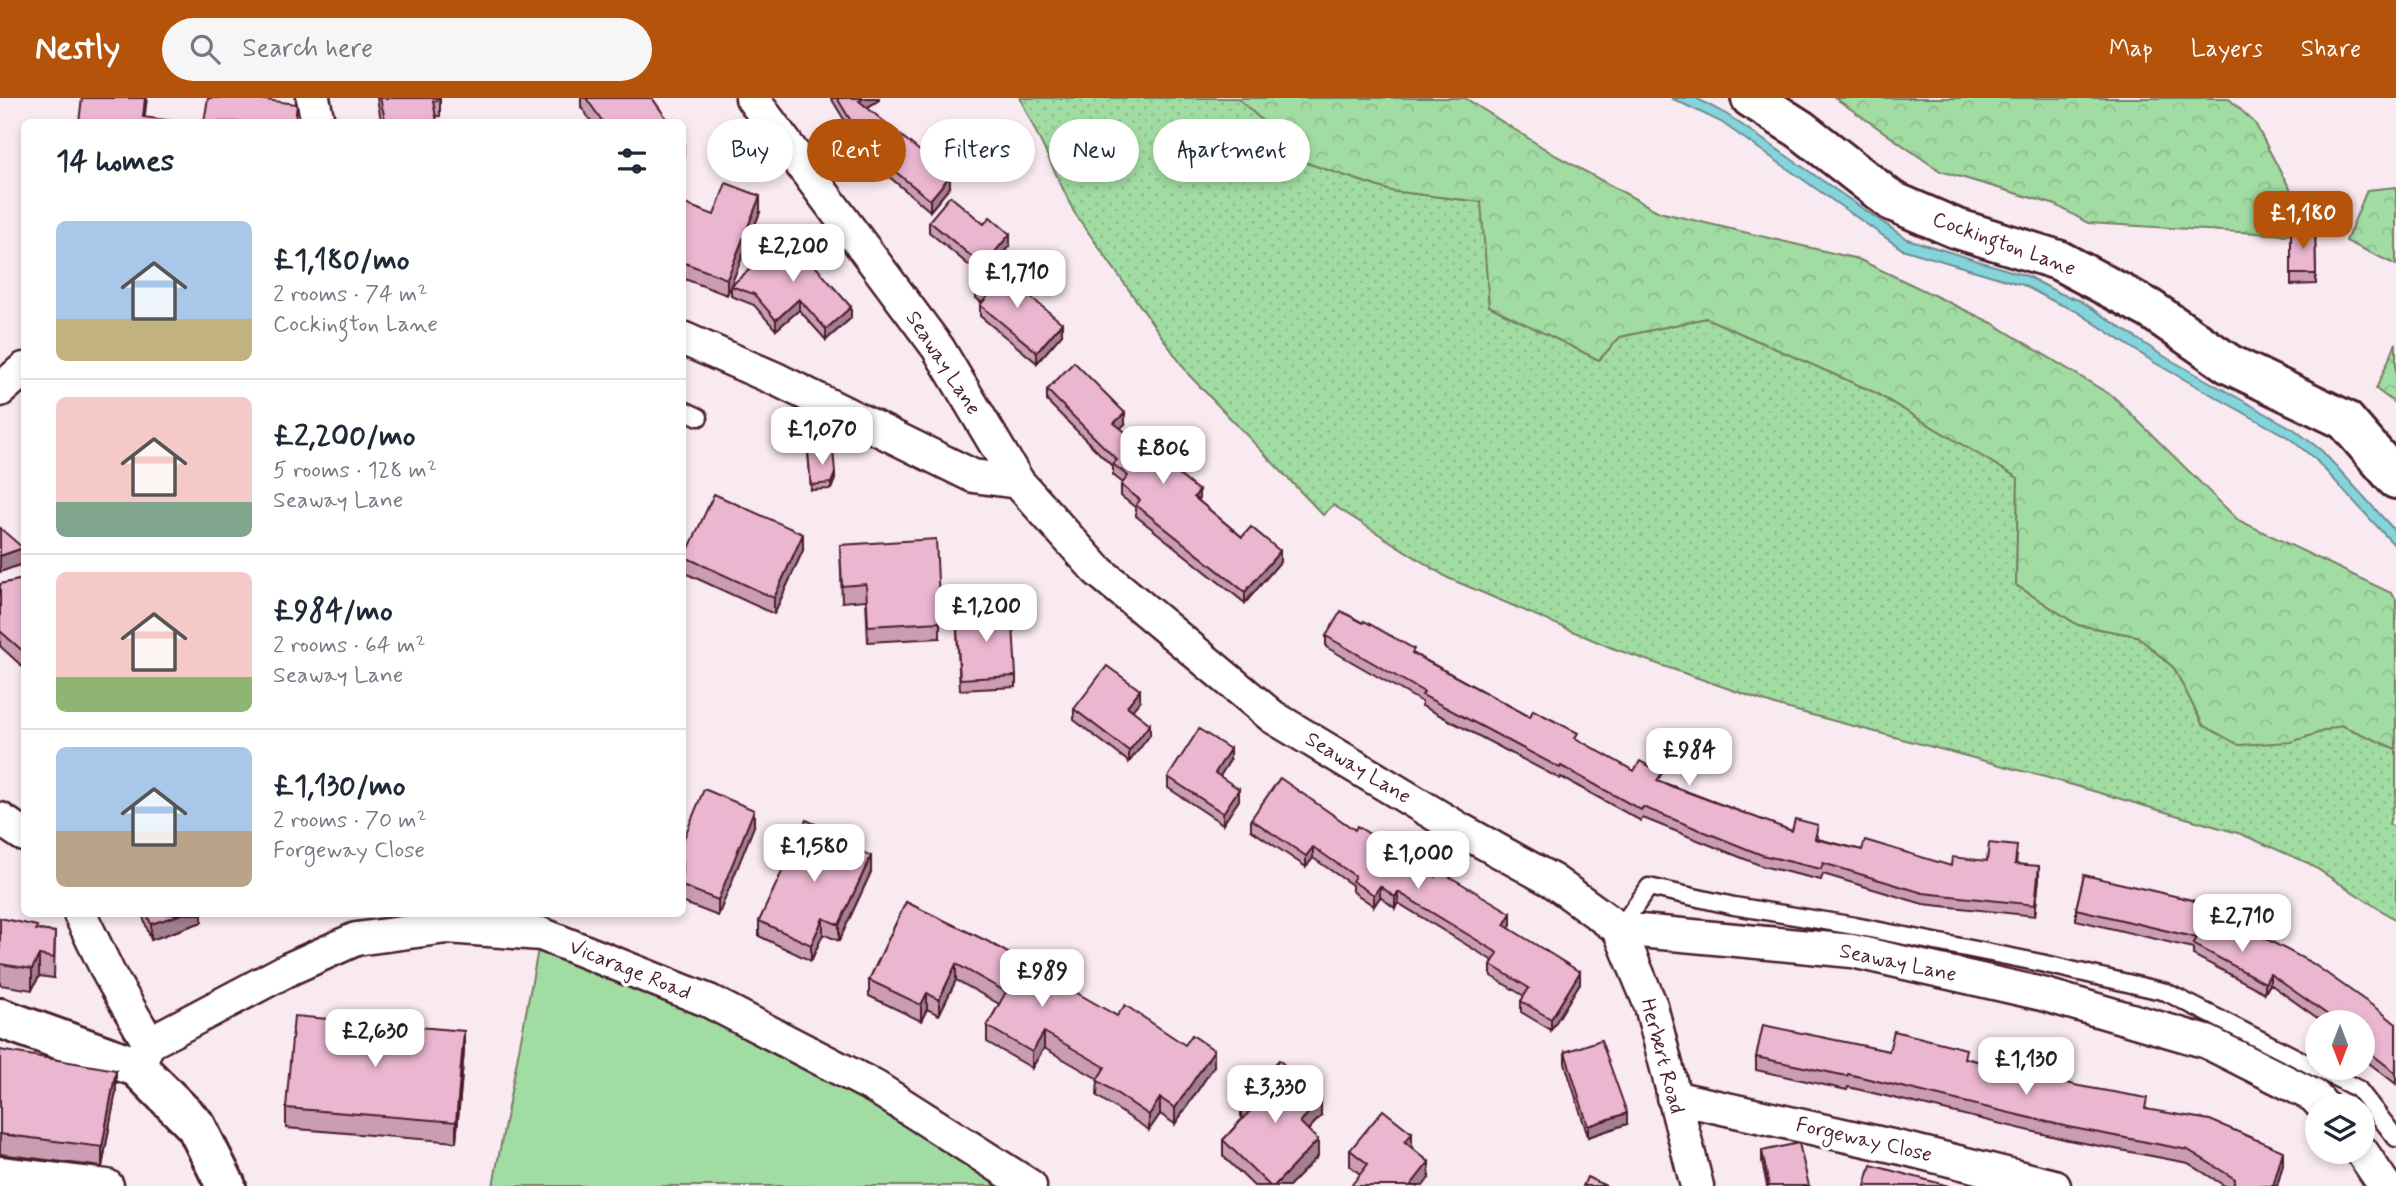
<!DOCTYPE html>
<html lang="en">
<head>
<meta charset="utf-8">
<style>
	:root { --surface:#fff; --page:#f6f6f7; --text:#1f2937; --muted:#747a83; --line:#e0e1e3; --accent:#b45309 }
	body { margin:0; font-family:Mynerve,sans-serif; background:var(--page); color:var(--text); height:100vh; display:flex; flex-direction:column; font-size:26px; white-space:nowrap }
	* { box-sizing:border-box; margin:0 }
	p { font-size:23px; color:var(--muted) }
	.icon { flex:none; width:38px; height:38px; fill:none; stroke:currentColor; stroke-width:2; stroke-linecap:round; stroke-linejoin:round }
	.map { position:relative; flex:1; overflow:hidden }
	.drawer { position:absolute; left:21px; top:21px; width:665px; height:798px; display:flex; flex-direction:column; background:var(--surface); border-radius:10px; box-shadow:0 4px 10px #0003 }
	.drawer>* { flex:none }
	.top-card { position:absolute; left:707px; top:21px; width:665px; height:63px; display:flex; gap:14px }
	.needle { width:46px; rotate:180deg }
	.buttons { position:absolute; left:2305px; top:912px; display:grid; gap:14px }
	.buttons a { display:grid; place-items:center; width:70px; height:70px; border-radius:50%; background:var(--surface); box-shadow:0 4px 10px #0003; font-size:35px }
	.price { position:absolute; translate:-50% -60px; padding:0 16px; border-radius:14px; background:#fff; color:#222; font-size:23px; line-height:46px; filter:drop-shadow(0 2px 4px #0008) }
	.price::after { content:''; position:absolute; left:50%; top:42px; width:21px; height:16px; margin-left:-10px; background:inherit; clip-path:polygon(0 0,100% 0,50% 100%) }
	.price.on { background:var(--accent); color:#fff }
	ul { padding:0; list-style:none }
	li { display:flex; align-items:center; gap:21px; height:175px; padding:0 35px }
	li+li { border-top:2px solid var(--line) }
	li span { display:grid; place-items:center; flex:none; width:196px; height:140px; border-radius:10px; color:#555 }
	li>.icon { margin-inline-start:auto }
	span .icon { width:84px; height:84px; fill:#fffc; stroke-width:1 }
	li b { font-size:30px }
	h2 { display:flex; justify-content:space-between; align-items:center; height:84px; padding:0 35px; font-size:30px }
	.tag { padding:0 24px; border-radius:32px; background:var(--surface); box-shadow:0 4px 10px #0003; font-size:24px; line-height:63px }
	.tag.on { background:var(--accent); color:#fff }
	header { display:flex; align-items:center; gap:42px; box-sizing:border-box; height:98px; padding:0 35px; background:var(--accent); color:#fff }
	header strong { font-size:33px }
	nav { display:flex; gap:38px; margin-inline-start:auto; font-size:24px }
	.search { width:490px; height:63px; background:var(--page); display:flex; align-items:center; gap:18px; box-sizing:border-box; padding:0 24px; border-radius:38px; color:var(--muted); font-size:26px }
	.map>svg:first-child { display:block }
	.grass { fill:url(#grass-dots); stroke:#767e66; stroke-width:2 }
	.forest { fill:url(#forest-crowns); stroke:#767e66; stroke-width:2 }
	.park { fill:#a1dca2; stroke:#767e66; stroke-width:2 }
	.water { fill:#84d5db; stroke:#6d8c95; stroke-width:2 }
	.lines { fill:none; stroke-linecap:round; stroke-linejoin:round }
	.service-casing { stroke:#4a1f2b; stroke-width:21 }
	.minor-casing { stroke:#4a1f2b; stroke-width:37 }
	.tertiary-casing { stroke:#4a1f2b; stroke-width:44 }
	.service { stroke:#fff; stroke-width:16 }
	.minor { stroke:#fff; stroke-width:32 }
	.tertiary { stroke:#fff; stroke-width:38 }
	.wall { fill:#ca9db3; stroke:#4a1f2b; stroke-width:2 }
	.shaded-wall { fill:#a47f92; stroke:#4a1f2b; stroke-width:2 }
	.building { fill:#ebb6d0; stroke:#4a1f2b; stroke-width:2 }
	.labels { text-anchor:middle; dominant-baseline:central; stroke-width:7; stroke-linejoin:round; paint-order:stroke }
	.street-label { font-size:21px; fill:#4a1f2b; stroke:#fff }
</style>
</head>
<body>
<header>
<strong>Nestly</strong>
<div class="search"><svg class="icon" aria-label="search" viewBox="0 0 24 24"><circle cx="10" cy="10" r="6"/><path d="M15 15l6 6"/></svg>Search here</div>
<nav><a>Map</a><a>Layers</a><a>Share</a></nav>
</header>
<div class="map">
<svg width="2396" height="1088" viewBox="0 0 2396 1088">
	<defs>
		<pattern id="grass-dots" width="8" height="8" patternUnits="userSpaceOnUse" patternTransform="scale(1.75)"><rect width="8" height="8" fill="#a1dca2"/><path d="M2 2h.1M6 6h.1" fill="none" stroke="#8cbc8c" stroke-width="1.8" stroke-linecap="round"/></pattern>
		<pattern id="forest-crowns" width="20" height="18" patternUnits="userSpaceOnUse" patternTransform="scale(1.75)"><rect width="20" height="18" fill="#a1dca2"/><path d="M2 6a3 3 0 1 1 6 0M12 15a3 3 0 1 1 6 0" fill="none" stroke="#8cbc8c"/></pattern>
	</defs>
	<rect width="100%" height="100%" fill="#f9e9f1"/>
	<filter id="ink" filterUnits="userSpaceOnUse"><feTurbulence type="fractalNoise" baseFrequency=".0143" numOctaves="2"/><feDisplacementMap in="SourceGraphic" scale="14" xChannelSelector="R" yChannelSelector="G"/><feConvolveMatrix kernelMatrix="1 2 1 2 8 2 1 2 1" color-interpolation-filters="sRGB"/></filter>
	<g filter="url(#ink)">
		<polygon class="grass" points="1020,0 1238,0 1307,65 1391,93 1482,104 1489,208 1599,262 1620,239 1706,220 1874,294 2018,380 2016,487 2078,527 2137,538 2174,570 2203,627 2291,644 2341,627 2396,651 2396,699 2389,726 2396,730 2396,822 2308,765 2241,736 2045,679 1778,608 1612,550 1448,480 1333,407 1323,417 1189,277 1074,114"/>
		<g class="forest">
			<polygon points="1238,0 1465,0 1553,56 1659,114 1858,161 1992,225 2114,299 2238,422 2391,495 2396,501 2396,651 2341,627 2291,644 2239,647 2203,627 2174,570 2137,538 2078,527 2016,487 2018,380 1874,294 1706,220 1620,239 1599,262 1489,208 1481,104 1391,93 1307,65"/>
			<polygon points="1835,0 2228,0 2255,25 2280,73 2304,115 2289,113 2288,137 2088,125 2056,107 1940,73"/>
			<polygon points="2396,89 2396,167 2346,143 2367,92"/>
			<polygon points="2396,245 2396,306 2376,291"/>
		</g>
		<polygon class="park" points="541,836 709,903 1030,1088 493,1088"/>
		<polygon class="water" points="1671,0 1696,0 1726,16 1907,141 2027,178 2059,195 2081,203 2160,256 2295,332 2322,353 2396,434 2396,449 2315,361 2289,340 2155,265 2076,213 2055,204 2023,187 1902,151 1721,24"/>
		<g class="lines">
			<g class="service-casing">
				<g id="service">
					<polyline points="682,311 699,319"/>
					<polyline points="1619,831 1649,789 1734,808 1855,828 2041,865 2166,894 2358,991 2396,1040"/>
				</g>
			</g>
			<g class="minor-casing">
				<g id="minor">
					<polyline points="313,0 318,24"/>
					<polyline points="752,0 938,250 1018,384 1097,472 1273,619 1461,732 1553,783 1619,831 1852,853 2042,896 2207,944 2314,998 2323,1008"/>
					<polyline points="682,240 778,282 973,378 1018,384"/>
					<polyline points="0,292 24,271"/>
					<polyline points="0,721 24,737"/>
					<polyline points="80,816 109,876 149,945"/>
					<polyline points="1619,831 1651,908 1697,1088"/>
					<polyline points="137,969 149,945 289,871 356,841 447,829 541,836 709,903 875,989 1030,1088"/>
					<polyline points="1673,999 1910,1052 2054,1088"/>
					<polyline points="2362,1054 2385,1088"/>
					<polyline points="0,1075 107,1088"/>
				</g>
			</g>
			<g class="tertiary-casing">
				<g id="tertiary">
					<polyline points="1751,0 1800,31 1892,103 1955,130 2058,162 2150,211 2229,266 2345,322 2396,381"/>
					<polyline points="0,920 137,969 196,1028 226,1088"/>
				</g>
			</g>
			<use href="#service" class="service"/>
			<use href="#minor" class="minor"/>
			<use href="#tertiary" class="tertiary"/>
		</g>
		<g class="wall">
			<polygon points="377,0 440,0 440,18 381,22"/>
			<polygon points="581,0 652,0 669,24 592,24 581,9"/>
			<polygon points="831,0 879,0 879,2 867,10 950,89 930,113 868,61"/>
			<polygon points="682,112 714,117 760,114 727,197 682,180"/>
			<polygon points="929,123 984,126 1010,147 983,179 929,134"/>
			<polygon points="2291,130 2315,130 2316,186 2291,187"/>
			<polygon points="788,137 851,220 826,242 799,212 776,232 754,207 731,198 731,188"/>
			<polygon points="976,189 1062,236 1037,265 980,218 980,207 982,205 976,200"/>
			<polygon points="1047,292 1125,326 1120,330 1199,403 1242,439 1280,464 1245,505 1136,418 1136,410 1121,398 1121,387 1123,385 1113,377 1113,369 1047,303"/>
			<polygon points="808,353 835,381 831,391 811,392"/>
			<polygon points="840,447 940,524 940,540 868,544 866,502 842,504"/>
			<polygon points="803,452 774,516 685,475 685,459"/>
			<polygon points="24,481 24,570 0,548 0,486"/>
			<polygon points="956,513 1016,578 1016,589 960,592"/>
			<polygon points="1326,538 1414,556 1530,619 1578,642 1634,673 1662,684 1792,733 1818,738 1818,741 1862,752 1951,768 2017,758 2016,766 2039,779 2035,818 1923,806 1823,776 1821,782 1762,768 1643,720 1641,723 1561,679 1560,681 1422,608 1422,604 1326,549"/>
			<polygon points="1140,603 1132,612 1150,637 1129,664 1074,622 1074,611"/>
			<polygon points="24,630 24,666 21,642 21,631"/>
			<polygon points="1230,662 1220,678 1239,702 1223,726 1168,690 1168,679"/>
			<polygon points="1251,721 1355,732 1436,779 1511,826 1509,830 1580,885 1551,932 1521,914 1521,903 1524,898 1491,878 1491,867 1493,863 1398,805 1395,810 1380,799 1374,808 1352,793 1352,787 1313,760 1306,769 1251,732"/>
			<polygon points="754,728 718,818 682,804 682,745"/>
			<polygon points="833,741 871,774 839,843 823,836 811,863 759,838 759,823"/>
			<polygon points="2084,777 2396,926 2396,986 2369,965 2369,957 2362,952 2362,924 2323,924 2270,886 2265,895 2193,857 2193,850 2076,822 2076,811"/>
			<polygon points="906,804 1117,918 1214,968 1175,1026 1160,1016 1149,1032 1097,998 1098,981 1044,950 1032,970 987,944 987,928 999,906 956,882 939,917 927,911 921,923 869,898 869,882"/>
			<polygon points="142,816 202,816 202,824 151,842"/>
			<polygon points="0,820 37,832 55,834 54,880 39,878 32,892 0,887"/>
			<polygon points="0,952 116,993 102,1069 0,1056"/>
			<polygon points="464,953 456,1044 286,1030 286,1010"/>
			<polygon points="1889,953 1966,960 2147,1011 2283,1066 2277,1088 2225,1088 2188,1065 2068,1042 1848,989 1847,992 1756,972 1756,959"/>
			<polygon points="1565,954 1627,1026 1588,1039 1565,965"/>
			<polygon points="1241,1002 1321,1018 1308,1032 1318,1058 1289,1088 1254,1088 1223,1058 1223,1042 1243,1020 1241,1018"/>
			<polygon points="1412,1050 1429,1080 1360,1076 1350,1068 1350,1052"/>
			<polygon points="1762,1053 1809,1088 1767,1088 1762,1064"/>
		</g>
		<g class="shaded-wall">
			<polygon points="145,0 147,0 144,24 143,19"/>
			<polygon points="864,0 879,0 879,2 859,14 859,3"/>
			<polygon points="684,46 684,61 682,62 682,47"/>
			<polygon points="950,78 950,89 930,113 930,102"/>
			<polygon points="760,98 760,114 727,197 727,181"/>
			<polygon points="1010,136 1010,147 983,179 983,168"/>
			<polygon points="799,201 799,212 776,232 776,222"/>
			<polygon points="851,209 851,220 826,242 826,231"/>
			<polygon points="1062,225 1062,236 1037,265 1037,254"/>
			<polygon points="1125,315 1125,326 1114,336 1114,325"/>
			<polygon points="835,375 835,381 831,391 831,385"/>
			<polygon points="1199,393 1199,404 1194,399"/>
			<polygon points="803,436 803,452 774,516 774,500"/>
			<polygon points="23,450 23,466 0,474 0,458"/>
			<polygon points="1280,453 1280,464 1245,505 1245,494"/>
			<polygon points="1140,592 1140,603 1127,619 1127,608"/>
			<polygon points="1150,626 1150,637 1129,664 1129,653"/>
			<polygon points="1230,651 1230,662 1215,686 1215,675"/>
			<polygon points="1239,691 1239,702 1223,726 1223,715"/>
			<polygon points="754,712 754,728 718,818 718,802"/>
			<polygon points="1313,749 1313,760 1306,769 1306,758"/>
			<polygon points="871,758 871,774 839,843 839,827"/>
			<polygon points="2039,768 2039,779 2035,818 2035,807"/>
			<polygon points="1380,788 1380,799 1374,808 1374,797"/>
			<polygon points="1398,794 1398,805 1395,810 1395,799"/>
			<polygon points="1511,815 1511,826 1504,838 1504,827"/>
			<polygon points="182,816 202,816 202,824 151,842 151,826"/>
			<polygon points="823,820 823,836 811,863 811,847"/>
			<polygon points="39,857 39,878 32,892 32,871"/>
			<polygon points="956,866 956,882 939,917 939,902"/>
			<polygon points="1580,874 1580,885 1551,932 1551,921"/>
			<polygon points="2270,876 2270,886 2265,895 2265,885"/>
			<polygon points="927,895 927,911 921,923 921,907"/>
			<polygon points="464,933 464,953 456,1044 456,1024"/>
			<polygon points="1044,934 1044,950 1032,970 1032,954"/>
			<polygon points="1214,952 1214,968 1175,1026 1175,1010"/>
			<polygon points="116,972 116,993 102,1069 102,1049"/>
			<polygon points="1160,1000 1160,1016 1149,1032 1149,1017"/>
			<polygon points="1321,1002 1321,1018 1300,1040 1300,1024"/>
			<polygon points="1627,1015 1627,1026 1588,1039 1588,1028"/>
			<polygon points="1412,1035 1412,1051 1405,1044"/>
			<polygon points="1318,1042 1318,1058 1289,1088 1274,1088"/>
			<polygon points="2283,1053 2283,1066 2277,1088 2273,1088"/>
			<polygon points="1429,1064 1429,1080 1423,1088 1410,1088"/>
		</g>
		<g class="building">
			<polygon points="82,0 145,0 143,19 181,24 79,24"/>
			<polygon points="208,0 250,0 297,6 295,24 204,24"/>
			<polygon points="380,0 440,0 440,2 433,3 437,24 369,24 385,21"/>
			<polygon points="586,0 652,0 669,24 603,24"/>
			<polygon points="837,0 864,0 859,3 950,78 930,102 868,51"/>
			<polygon points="726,85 760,98 727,181 682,164 682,112 685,106 714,117"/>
			<polygon points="950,98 984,126 990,119 1010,136 983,168 929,123"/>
			<polygon points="2291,130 2315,130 2316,176 2291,176"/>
			<polygon points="788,137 851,209 826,231 799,201 776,222 754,196 731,188"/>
			<polygon points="993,168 1062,225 1037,254 980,207 987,199 976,189"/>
			<polygon points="1074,264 1125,315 1114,325 1199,393 1194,399 1242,439 1251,429 1280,453 1245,494 1136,407 1140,402 1121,387 1128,378 1113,366 1117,362 1047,292"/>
			<polygon points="833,351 835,375 831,385 811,387 808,353"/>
			<polygon points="714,396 803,436 774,500 685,459"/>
			<polygon points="0,430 23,450 0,458"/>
			<polygon points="936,441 940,524 868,528 866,486 842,488 840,447"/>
			<polygon points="24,481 24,554 0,533 0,486"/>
			<polygon points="1012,510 1016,578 960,581 956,513"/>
			<polygon points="1341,513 1363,525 1364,523 1414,551 1412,555 1530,619 1533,612 1578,635 1575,640 1634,673 1640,663 1662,675 1657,683 1792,733 1795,721 1818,727 1815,741 1862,752 1865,742 1951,768 1952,759 1987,763 1989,745 2017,748 2015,766 2039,768 2035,807 1923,795 1823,765 1821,771 1762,757 1643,709 1641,712 1561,668 1560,670 1422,597 1424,594 1326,538"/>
			<polygon points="1107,568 1140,592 1127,608 1150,626 1129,653 1074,611"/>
			<polygon points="24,630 24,655 21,631"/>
			<polygon points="1199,631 1230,651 1215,675 1239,691 1223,715 1168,679"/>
			<polygon points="1280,680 1355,732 1357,728 1436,779 1440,773 1511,815 1504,827 1580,874 1551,921 1521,903 1529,890 1491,867 1498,855 1398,794 1395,799 1380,788 1374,797 1352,783 1355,778 1313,749 1306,758 1251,721"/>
			<polygon points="704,691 754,712 718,802 682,788 682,745"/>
			<polygon points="806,722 833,734 831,740 871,758 839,827 823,820 811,847 759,823"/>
			<polygon points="2084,777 2192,802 2312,865 2380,913 2396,926 2396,975 2369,954 2373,949 2362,942 2362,924 2338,924 2270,876 2265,885 2193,846 2197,840 2076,811"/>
			<polygon points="906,804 987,843 1117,918 1125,907 1185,947 1192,937 1214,952 1175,1010 1160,1000 1149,1017 1097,982 1105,969 1044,934 1032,954 987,928 1006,894 956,866 939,902 927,895 921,907 869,882"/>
			<polygon points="147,816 182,816 151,826"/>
			<polygon points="0,820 37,828 36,832 55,834 54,860 39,857 32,871 0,866"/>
			<polygon points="294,918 464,933 456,1024 286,1010"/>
			<polygon points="1763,927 1889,953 1894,933 1966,951 1964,960 2079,988 2147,1000 2145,1011 2210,1022 2283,1053 2273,1088 2233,1088 2235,1081 2188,1052 2068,1029 1848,976 1847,978 1756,959"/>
			<polygon points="1601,942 1627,1015 1588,1028 1565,954"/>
			<polygon points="0,952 116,972 102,1049 0,1036"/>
			<polygon points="1279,962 1321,1002 1300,1024 1318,1042 1274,1088 1270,1088 1223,1042 1251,1012 1241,1002"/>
			<polygon points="1383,1012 1412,1035 1405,1044 1429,1064 1410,1088 1351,1088 1368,1066 1350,1052"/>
			<polygon points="1799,1045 1809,1088 1769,1088 1762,1053"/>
			<polygon points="1871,1067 1949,1088 1865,1088"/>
			<polygon points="1587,1079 1606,1088 1583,1088"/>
		</g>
	</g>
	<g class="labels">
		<g class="street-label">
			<text transform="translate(2004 146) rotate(20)">Cockington Lane</text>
			<text transform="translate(943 265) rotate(57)">Seaway Lane</text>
			<text transform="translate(1358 670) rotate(31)">Seaway Lane</text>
			<text transform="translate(1898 865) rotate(12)">Seaway Lane</text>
			<text transform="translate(630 872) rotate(22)">Vicarage Road</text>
			<text transform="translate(1662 958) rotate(75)">Herbert Road</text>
			<text transform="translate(1864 1042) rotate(13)">Forgeway Close</text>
		</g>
	</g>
</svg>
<div class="buttons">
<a><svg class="needle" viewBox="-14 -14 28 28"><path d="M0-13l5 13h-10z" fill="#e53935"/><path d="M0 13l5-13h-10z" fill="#747a83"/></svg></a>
<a><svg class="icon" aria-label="layers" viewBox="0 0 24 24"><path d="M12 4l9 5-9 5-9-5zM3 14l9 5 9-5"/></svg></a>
</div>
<b class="price on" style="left:2303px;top:153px">£1,180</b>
<b class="price" style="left:793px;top:186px">£2,200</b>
<b class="price" style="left:1017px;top:212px">£1,710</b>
<b class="price" style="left:822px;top:369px">£1,070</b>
<b class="price" style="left:1163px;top:388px">£806</b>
<b class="price" style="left:986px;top:546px">£1,200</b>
<b class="price" style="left:1689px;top:690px">£984</b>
<b class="price" style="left:814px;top:786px">£1,580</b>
<b class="price" style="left:1418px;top:793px">£1,000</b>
<b class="price" style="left:2242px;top:856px">£2,710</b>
<b class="price" style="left:1042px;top:911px">£989</b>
<b class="price" style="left:375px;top:971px">£2,630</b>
<b class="price" style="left:2026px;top:999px">£1,130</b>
<b class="price" style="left:1275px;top:1027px">£3,330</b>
<div class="top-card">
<a class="tag">Buy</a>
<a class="tag on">Rent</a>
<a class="tag">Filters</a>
<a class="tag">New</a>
<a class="tag">Apartment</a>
</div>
<section class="drawer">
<h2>14 homes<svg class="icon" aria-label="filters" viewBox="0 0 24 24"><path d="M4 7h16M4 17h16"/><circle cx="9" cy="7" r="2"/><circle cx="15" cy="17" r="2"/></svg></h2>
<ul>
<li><span style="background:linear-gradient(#a9c7e8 70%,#c2b280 0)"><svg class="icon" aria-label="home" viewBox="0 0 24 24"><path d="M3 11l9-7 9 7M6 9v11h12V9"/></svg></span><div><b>£1,180/mo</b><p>2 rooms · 74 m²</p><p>Cockington Lane</p></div></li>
<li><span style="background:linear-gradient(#f6c9c9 75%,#7fa58c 0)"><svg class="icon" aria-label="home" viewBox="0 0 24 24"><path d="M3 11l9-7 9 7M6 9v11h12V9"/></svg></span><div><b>£2,200/mo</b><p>5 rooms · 128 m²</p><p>Seaway Lane</p></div></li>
<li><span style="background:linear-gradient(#f6c9c9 75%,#8fb573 0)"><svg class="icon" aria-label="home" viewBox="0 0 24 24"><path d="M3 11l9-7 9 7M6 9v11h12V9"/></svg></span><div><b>£984/mo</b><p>2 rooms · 64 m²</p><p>Seaway Lane</p></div></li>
<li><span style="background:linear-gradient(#a9c7e8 60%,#b9a48a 0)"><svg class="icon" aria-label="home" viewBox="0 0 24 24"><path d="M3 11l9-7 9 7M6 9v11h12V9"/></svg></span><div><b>£1,130/mo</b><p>2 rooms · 70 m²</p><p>Forgeway Close</p></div></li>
</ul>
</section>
</div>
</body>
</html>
